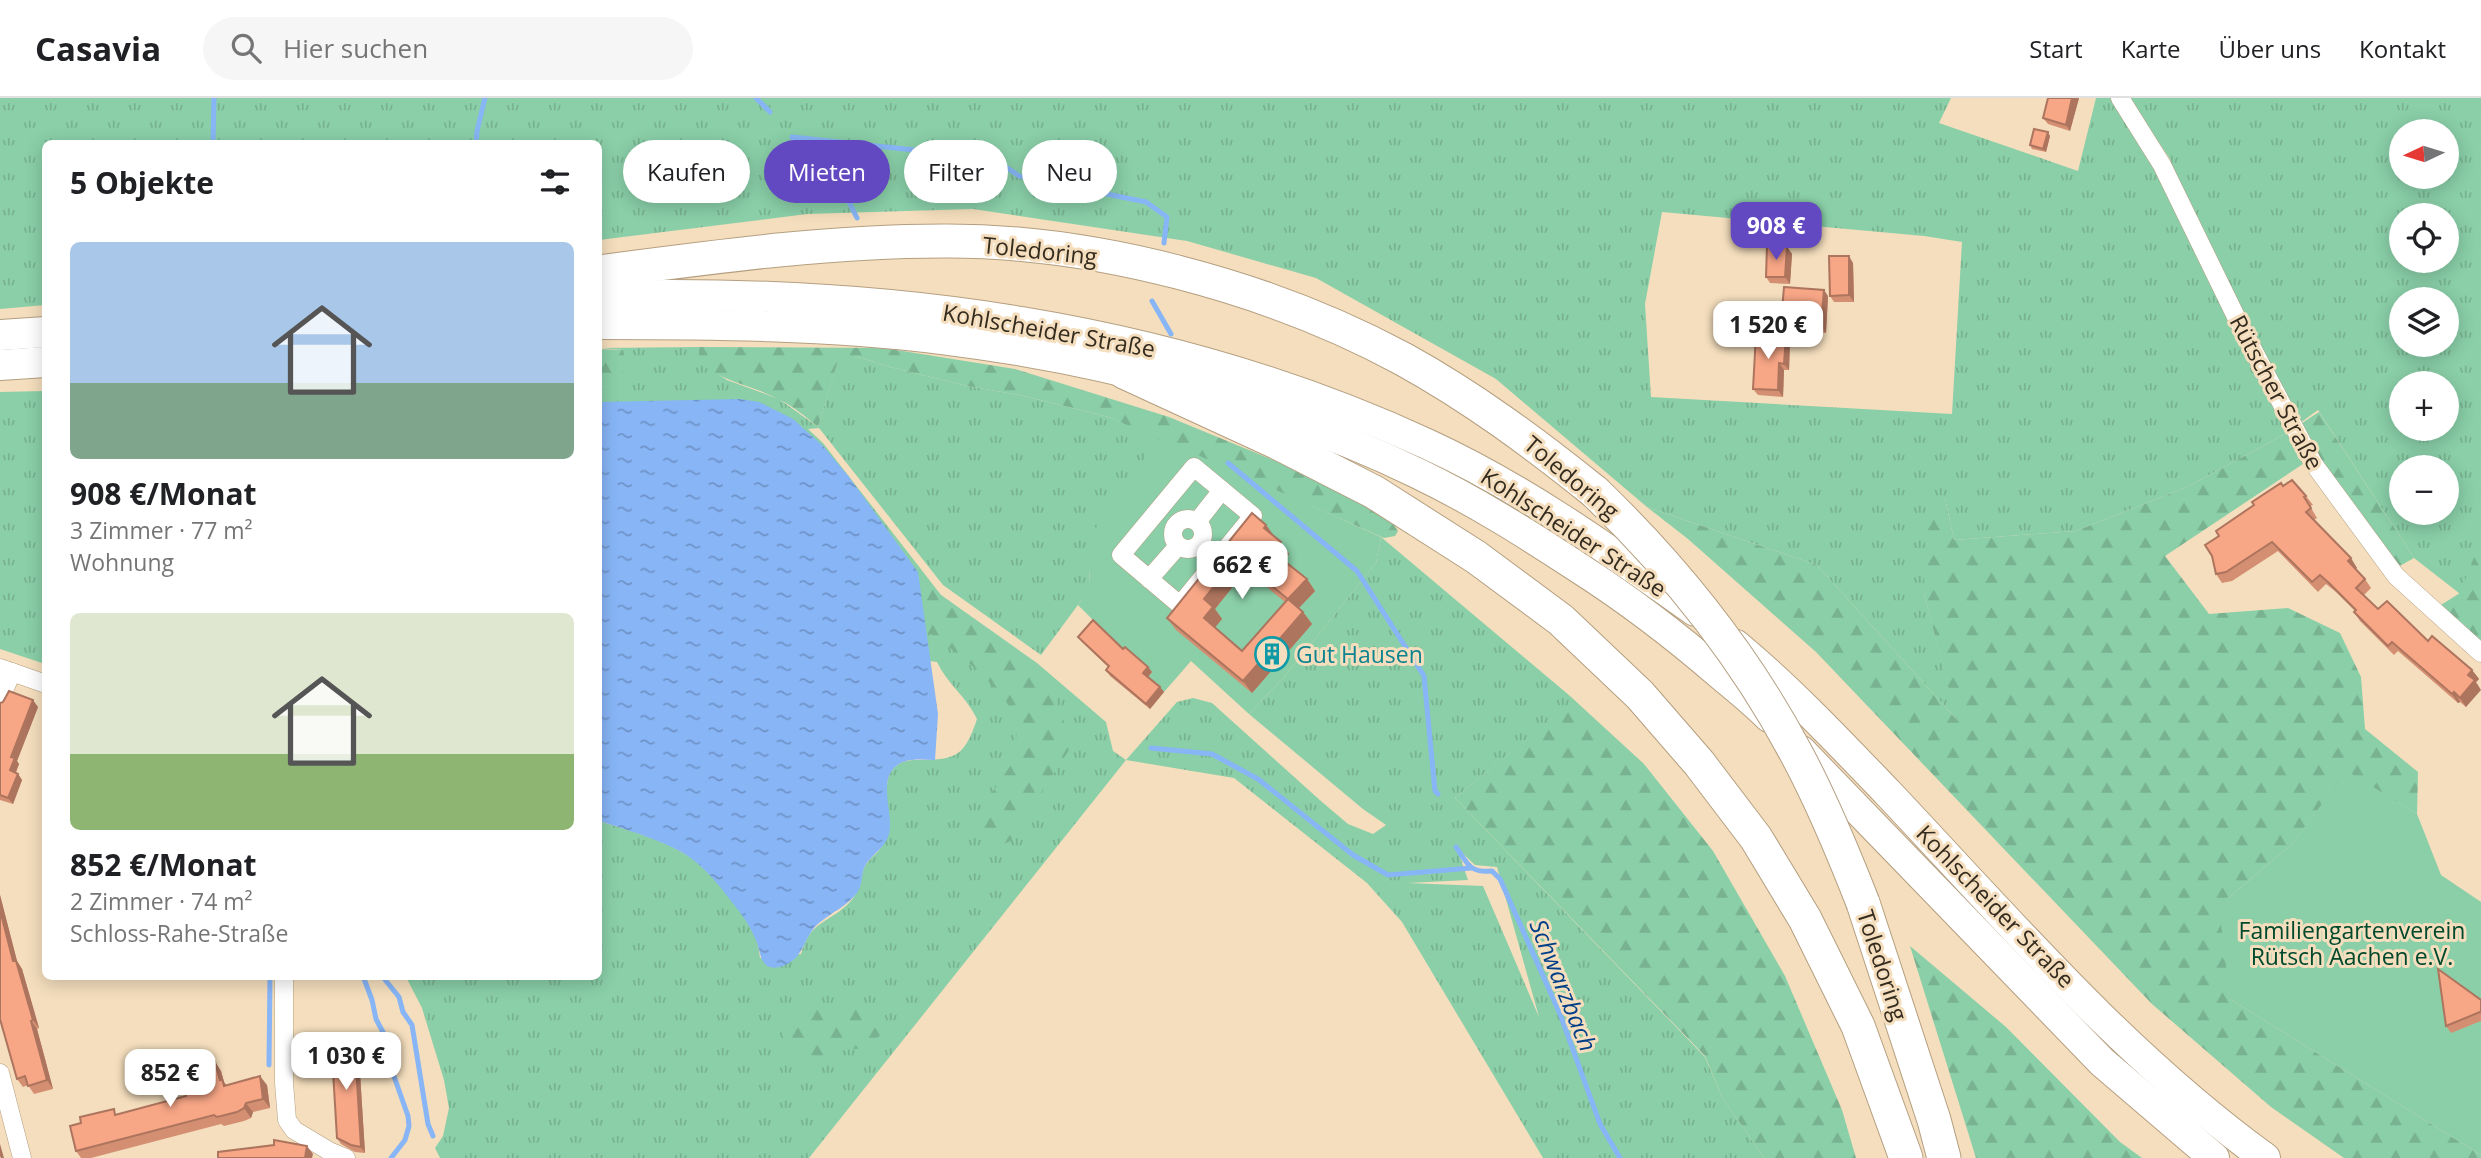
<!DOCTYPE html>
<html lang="de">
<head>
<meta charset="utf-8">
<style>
	:root { --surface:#fff; --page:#f6f6f6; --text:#202124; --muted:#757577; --line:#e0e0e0; --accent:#6248c1 }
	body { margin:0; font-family:"Open Sans",sans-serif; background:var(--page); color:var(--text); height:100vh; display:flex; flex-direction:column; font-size:26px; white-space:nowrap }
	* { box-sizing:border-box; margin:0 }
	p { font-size:23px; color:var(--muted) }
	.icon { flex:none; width:38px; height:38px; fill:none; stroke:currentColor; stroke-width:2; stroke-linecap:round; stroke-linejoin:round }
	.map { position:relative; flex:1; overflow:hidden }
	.side { position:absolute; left:42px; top:42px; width:560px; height:840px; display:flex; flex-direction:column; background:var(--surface); border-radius:10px; box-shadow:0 4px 18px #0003 }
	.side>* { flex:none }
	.hud { position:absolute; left:623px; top:42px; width:665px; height:63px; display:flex; gap:14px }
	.needle { width:46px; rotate:266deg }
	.buttons { position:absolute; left:2389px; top:21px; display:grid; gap:14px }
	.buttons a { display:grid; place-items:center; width:70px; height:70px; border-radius:50%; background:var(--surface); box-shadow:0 4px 18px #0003; font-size:35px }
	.price { position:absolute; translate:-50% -60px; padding:0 16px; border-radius:14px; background:#fff; color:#222; font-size:23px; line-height:46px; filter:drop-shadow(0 2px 4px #0008) }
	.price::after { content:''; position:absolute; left:50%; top:42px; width:21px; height:16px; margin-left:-10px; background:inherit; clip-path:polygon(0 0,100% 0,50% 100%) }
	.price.on { background:var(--accent); color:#fff }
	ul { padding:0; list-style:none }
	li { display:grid; align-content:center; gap:14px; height:371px; padding:0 28px }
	li span { display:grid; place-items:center; height:217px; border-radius:10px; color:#555 }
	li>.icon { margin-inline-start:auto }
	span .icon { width:126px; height:126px; fill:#fffc; stroke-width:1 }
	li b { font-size:30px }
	h2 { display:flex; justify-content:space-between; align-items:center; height:84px; padding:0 28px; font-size:30px }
	.tag { padding:0 24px; border-radius:32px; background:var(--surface); box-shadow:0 4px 18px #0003; font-size:24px; line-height:63px }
	.tag.on { background:var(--accent); color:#fff }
	header { display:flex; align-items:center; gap:42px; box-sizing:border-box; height:98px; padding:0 35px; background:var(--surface); border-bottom:2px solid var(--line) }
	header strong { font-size:33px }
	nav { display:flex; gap:38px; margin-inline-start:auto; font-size:24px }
	.search { width:490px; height:63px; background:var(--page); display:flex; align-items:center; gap:18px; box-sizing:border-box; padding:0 24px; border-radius:38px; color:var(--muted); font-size:26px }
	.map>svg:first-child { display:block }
	.grass { fill:url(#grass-tufts); fill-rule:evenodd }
	.forest { fill:url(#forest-firs) }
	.garden { fill:#8acfa8 }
	.water { fill:url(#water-ripples) }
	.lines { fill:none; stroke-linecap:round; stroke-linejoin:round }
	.stream { stroke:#87b5f6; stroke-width:5 }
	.street-casing { stroke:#b49f80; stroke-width:19 }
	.primary-casing { stroke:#b49f80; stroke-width:32 }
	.highway-casing { stroke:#b49f80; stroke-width:35 }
	.street { stroke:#fff; stroke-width:18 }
	.primary { stroke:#fff; stroke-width:30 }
	.highway { stroke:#fff; stroke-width:33 }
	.highway-bridge-casing { stroke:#b49f80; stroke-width:35; stroke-linecap:butt }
	.highway-bridge { stroke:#fff; stroke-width:33 }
	.wall { fill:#d48f73; fill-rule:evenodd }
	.shaded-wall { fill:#ad745e }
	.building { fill:#f7a686; stroke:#ad745e; stroke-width:2; fill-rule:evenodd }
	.labels { text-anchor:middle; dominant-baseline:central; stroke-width:6; stroke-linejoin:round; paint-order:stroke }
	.street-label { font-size:23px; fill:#342b1f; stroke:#f4debd }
	.culture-label { font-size:23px; fill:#0d838f; stroke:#f4debd; text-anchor:start }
	.park-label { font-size:23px; fill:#00492c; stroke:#f4debd }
	.water-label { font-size:24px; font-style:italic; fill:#003f88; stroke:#f4debd }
</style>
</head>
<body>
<header>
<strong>Casavia</strong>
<div class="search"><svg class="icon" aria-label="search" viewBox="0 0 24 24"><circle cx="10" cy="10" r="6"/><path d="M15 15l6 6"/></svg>Hier suchen</div>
<nav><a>Start</a><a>Karte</a><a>Über uns</a><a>Kontakt</a></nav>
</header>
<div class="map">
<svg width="2481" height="1060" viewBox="0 0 2481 1060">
	<defs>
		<pattern id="grass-tufts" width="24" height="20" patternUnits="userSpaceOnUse" patternTransform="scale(1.75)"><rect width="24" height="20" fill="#8acfa8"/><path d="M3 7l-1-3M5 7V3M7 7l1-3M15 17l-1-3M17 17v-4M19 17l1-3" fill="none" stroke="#78b290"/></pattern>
		<pattern id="forest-firs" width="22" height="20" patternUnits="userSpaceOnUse" patternTransform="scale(1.75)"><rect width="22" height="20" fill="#8acfa8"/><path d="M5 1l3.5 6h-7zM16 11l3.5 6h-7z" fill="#78b290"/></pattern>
		<pattern id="water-ripples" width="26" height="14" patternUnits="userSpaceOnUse" patternTransform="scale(1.75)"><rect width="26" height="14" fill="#87b5f6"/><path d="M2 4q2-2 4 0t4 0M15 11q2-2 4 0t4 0" fill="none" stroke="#6f93c7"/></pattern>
	</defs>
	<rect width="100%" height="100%" fill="#f4debd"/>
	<g class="grass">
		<path d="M0,0H1951L1939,25L2078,73L2096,0H2113L2172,64L2129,0H2481V550L2459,495L2414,460L2318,312L2285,336L2187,389L2076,433L1954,442L1945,400L1924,496L1958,623L1817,467L1647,409L1496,281L1316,180L1187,143L973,111L807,116L599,142L598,46H46L45,207L0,211ZM2401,33H2446V79H2401ZM1662,114L1924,138L1962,144L1952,316L1651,299L1645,206ZM2401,117H2446V163H2401ZM2401,201H2446V247H2401ZM2401,285H2446V331H2401ZM2401,369H2446V415H2401Z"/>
		<path d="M699,249V264L727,282L779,301L818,329L837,265L858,259L890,269L967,288L1020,297L1109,319L1160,340L1091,445L1089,492L1041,557L943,487L819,330L808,331L823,345L941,497L1037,565L1106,624L1113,653L1126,662L1177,604L1193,600L1212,605L1322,704L1348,726L1373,736L1386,727L1363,711L1249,616L1285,578L1376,465L1381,439L1570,598L1571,605L1455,700L1705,959L1722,999L1764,1060H1543L1402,824L1367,785L1234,680L1126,662L809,1060H440L435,1050L443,1038L449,1010L444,982L422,910L406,879L598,878L599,723C628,732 664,742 690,759C710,772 751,822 757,844C759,849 759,855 760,860L801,856C810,822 830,825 850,804C861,791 859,784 864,770C869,760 879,755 884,745C896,724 877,684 895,669C903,662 910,662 920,662C957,662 965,657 977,621C967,599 947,586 937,564L929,563L599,356V288L605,289L623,252L602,250ZM1457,750L1475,767L1497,769L1539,919L1483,788L1408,785L1468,782Z"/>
		<polygon points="45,293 46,293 45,566 0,551 0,294"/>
	</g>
	<g class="forest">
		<path d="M699,249L884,250L1015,271L1169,319L1307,376L1389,420L1398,433L1395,438L1384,440L1109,319L1020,297L967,288L890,269L858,259L837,266L818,329C806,319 793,308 778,301C752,287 722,284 699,264Z"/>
		<polygon points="598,251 623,252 627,267 620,277 605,289 599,288"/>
		<polygon points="2319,314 2414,460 2396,470 2315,358 2165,458 2209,516 2288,510 2340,535 2361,579 2365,631 2418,674 2417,716 2347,674 2291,747 2227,801 2230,901 2481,1057 2481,1060 2344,1060 2271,1009 2152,906 1816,554 1688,441 1647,409 1817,467 1957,622 1924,496 1926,405 1945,400 1954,442 2076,433 2187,389 2285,336"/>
		<polygon points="2481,441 2481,550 2436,510 2460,495"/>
		<path d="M900,472L938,495L1051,579L1052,597L1073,644C1065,660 1056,672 1046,686C1036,701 1025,733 1010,743C998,751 985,741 976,733L979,714L1015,661L1017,625L1006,603L981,575L935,538L906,526Z"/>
		<polygon points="1570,598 1644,666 1713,753 1785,878 1842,1012 1856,1060 1764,1060 1722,999 1705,958 1455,700 1570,605"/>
		<polygon points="1910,848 2006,929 2120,1044 2142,1060 1976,1060"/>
		<path d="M809,908L854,910L876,917L881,937L864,950L845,952L823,960L802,961L792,952L782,937C786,918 790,912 809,908Z"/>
	</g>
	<g class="garden">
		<path d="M1160,340L1381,439L1376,465L1285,578L1249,616L1191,563L1164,594L1147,580L1152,574L1120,549L1078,507C1098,480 1085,472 1091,445C1100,407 1138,372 1160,340Z"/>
		<polygon points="2347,673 2417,716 2441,777 2481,804 2481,1057 2230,901 2221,825 2227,801 2291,747"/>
	</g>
	<path class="water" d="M740,301L759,304L793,321L823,348L849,379L918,474L938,616L935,662C921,662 906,659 895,669C878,684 894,717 889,736C885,751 870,757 864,770C861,779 862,788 857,795C846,809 832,814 819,825C802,840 805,860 783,868C758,876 762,853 755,840C750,828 743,818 735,808C722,791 709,774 692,761C672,745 624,731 599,723V304Z"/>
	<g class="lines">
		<g class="stream">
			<polyline points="756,0 770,14"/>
			<polyline points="792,39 952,56 987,56 1019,78 1146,104 1167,119 1164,145"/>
			<polyline points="792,39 816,66"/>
			<polyline points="213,46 214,0"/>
			<polyline points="476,46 477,33 485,0"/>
			<polyline points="829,81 848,102 857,120"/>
			<polyline points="1152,203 1171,236"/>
			<polyline points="1228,365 1357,473 1424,578 1435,693 1438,696"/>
			<polyline points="1151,650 1212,656 1258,681 1353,757 1388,777 1471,770"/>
			<path d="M1456,749C1468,766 1469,775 1492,773L1500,781L1560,916L1600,1026L1620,1060"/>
			<polyline points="363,878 372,902 376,921 385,938 390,967 408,1018 409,1028 405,1042 391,1060"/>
			<polyline points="382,878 399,899 403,914 412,927 428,1026 433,1038"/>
			<polyline points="269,967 270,878"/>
		</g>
		<g class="street-casing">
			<g id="street">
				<polyline points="2120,0 2162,67 2242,231 2313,365 2396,478 2481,555"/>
				<polygon points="1194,369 1253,418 1180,507 1121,457"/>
				<circle cx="1188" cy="436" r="15"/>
				<polyline points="1197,424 1222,392"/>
				<polyline points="1149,481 1178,448"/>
				<polyline points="0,570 46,586"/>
				<polyline points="0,602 12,574"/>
				<polyline points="284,878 284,985 287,1022 294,1032 329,1053 346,1060"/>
				<polyline points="0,975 22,1060"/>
			</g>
		</g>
		<g class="primary-casing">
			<g id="primary">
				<path d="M598,198C882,190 1167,226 1427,346C1523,390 1609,452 1695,513"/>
				<path d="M598,226C713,226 828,227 942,241C1103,261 1273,305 1419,376C1475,403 1527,436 1579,470C1629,502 1676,538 1721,577C1738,591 1754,604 1769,619"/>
				<polyline points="0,237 46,234"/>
				<polyline points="0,267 46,264"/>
				<path d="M1736,547C1790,592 1839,644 1888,695C2008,822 2123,957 2265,1060"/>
				<polyline points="1801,653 2102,964 2214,1060"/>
			</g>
		</g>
		<g class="highway-casing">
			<g id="highway">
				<path d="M598,174C713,159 827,143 943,143C1094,142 1270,189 1403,261C1472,299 1534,345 1595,394"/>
				<polyline points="1124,274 1276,344 1374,394 1476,459 1561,522 1640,597 1699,665 1756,740 1805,821 1858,928 1906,1060"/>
				<polyline points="1863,805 1934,1022 1944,1060"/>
			</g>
		</g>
		<use href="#street" class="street"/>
		<use href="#primary" class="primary"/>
		<use href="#highway" class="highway"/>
		<g class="highway-bridge-casing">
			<path id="highway-bridge" d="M1595,394C1674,470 1744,557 1796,655C1822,703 1843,754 1863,805"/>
		</g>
		<use href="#highway-bridge" class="highway-bridge"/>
	</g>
	<g class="wall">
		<polygon points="2048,0 2079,0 2070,33 2048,26 2043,20"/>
		<polygon points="2050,38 2046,54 2032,51 2030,47"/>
		<polygon points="1787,149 1792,156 1790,186 1770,185 1766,179"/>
		<polygon points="1853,165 1854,204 1834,204 1830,198"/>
		<polygon points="1828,198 1826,235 1786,232 1781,225"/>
		<polygon points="1786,237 1790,244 1789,272 1784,272 1783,299 1758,297 1753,291"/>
		<polygon points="2283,388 2306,398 2313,407 2310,408 2317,420 2314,422 2357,470 2355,471 2365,481 2371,490 2364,497 2378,511 2472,572 2479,581 2476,584 2466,609 2460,604 2458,605 2398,553 2394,557 2360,523 2354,514 2355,513 2336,494 2326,486 2318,494 2278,453 2232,483 2222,485 2216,476 2219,438"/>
		<path d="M1266,427L1274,439L1289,456L1284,462L1307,481L1315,493L1299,510L1303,514L1312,526L1252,595L1176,532L1167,520ZM1246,472L1285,504L1242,553L1215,529L1222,521L1215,511Z"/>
		<polygon points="1078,539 1123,551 1148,569 1152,574 1148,579 1160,589 1164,594 1150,611 1110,578 1106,572 1108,569 1082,544"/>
		<polygon points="0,605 38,609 17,663 19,666 16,675 18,676 22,682 13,706 0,702"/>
		<polygon points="0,797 17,863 22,871 39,930 37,931 53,991 34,996 28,987 23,989 17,981 0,921"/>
		<polygon points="2481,902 2481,923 2451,935 2446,928"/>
		<polygon points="355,943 356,969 360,975 365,1055 355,1054 341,1046 337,1040"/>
		<polygon points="215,964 221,973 224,984 226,987 267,987 270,1010 253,1014 251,1020 244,1023 224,1028 221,1026 91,1060 81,1060 76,1053 117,1016 186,998 191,990"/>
	</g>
	<g class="shaded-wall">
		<polygon points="2072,0 2079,0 2070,33 2066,27"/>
		<polygon points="2048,34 2050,38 2046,54 2043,51"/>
		<polygon points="1787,149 1792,156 1790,186 1785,179"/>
		<polygon points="1849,158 1853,165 1854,204 1849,197"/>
		<polygon points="1824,192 1828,198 1826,235 1821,228"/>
		<polygon points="1786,237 1790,244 1789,272 1784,266"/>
		<polygon points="1779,265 1784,272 1783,299 1778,292"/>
		<polygon points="1266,427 1275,439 1264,430"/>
		<polygon points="1281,444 1289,456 1281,466 1273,454"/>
		<polygon points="1237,460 1246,472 1215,511 1222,521 1213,532 1204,520 1204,501"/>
		<polygon points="2351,460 2357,470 2354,473 2348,463"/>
		<polygon points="1307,481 1315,493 1296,513 1288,501"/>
		<polygon points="1303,514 1312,526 1252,595 1243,583"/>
		<polygon points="1148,569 1152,574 1147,580 1143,575"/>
		<polygon points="2472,572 2479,581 2476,584 2481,592 2466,609 2460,600 2468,577"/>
		<polygon points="1160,589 1164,594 1150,611 1146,606"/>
		<polygon points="2454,594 2460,604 2458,605 2452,596"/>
		<polygon points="33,602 38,609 17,663 19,666 14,678 10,672 11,659"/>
		<polygon points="18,676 22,682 13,706 8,700"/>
		<polygon points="0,797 17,863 22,871 39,930 33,922 13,863 0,812"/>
		<polygon points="31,923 37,931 53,991 47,982"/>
		<polygon points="350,936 355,943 356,969 360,975 365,1055 361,1049 352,969"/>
		<polygon points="215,964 221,973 224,984 229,991 230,997 220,982"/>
		<polygon points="260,978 267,987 270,1010 263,1001"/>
		<polygon points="246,1005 253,1014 251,1020 244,1010"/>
		<polygon points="0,1046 4,1060 1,1060 0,1058"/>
		<polygon points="307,1048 313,1056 312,1060 305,1060"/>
	</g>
	<g class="building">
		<polygon points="2048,0 2072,0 2066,27 2043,20"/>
		<polygon points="2034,31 2048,34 2043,51 2030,47"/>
		<polygon points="1767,148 1787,149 1785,179 1766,179"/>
		<polygon points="1829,158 1849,158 1849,197 1830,198"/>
		<polygon points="1784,189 1824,192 1821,228 1781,225"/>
		<polygon points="1756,236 1786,237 1784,266 1779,265 1778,292 1753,291"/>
		<polygon points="2292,382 2306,398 2304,399 2311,410 2306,414 2351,460 2348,463 2365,481 2356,490 2378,511 2387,503 2428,543 2432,538 2472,572 2468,577 2475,582 2460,600 2454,594 2452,596 2392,544 2388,548 2354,514 2356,512 2329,485 2320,477 2312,484 2272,444 2226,474 2216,476 2212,458 2205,447 2219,438 2216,433 2254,407 2252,404 2281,385 2283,388"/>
		<path d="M1252,415L1266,427L1264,430L1281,444L1273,454L1307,481L1288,501L1303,514L1243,583L1167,520ZM1237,460L1288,501L1242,553L1204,520L1213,509L1204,501Z"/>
		<polygon points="1093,522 1123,551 1125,549 1148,569 1143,575 1160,589 1146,606 1106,572 1109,568 1078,539"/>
		<polygon points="9,593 33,602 11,659 15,660 10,672 18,676 8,700 0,697 0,605 3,604"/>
		<polygon points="0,812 13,863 16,863 33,922 31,923 47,982 28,988 25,978 17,981 0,921"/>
		<polygon points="2438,871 2481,902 2481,913 2480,914 2446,928"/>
		<polygon points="350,936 352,969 356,968 361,1049 351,1047 337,1040 331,939"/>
		<polygon points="215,964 220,982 222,981 224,988 260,978 263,1001 246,1005 244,1010 237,1014 217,1019 214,1017 76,1053 70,1028 81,1025 80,1019 114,1011 115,1017 186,998 185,992 191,990 186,972"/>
		<polygon points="274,1042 307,1048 305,1060 218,1060 218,1054 274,1047"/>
	</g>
	<defs>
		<g id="building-ring" transform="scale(1.75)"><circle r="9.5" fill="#f4debd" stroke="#0f9aa8" stroke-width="1.5"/><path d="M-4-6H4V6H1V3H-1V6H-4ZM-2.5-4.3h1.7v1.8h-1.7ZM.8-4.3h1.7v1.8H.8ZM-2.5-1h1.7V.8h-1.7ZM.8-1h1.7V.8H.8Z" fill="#0f9aa8"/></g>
	</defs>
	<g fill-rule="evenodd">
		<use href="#building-ring" x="1272" y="556"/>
	</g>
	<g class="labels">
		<g class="street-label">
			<text transform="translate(1040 152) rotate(6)">Toledoring</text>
			<text transform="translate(1049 232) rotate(10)">Kohlscheider Straße</text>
			<text transform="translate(2277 294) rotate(62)">Rütscher Straße</text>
			<text transform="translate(1572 379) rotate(40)">Toledoring</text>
			<text transform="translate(1574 434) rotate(33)">Kohlscheider Straße</text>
			<text transform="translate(1996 808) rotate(46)">Kohlscheider Straße</text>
			<text transform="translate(1883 867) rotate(72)">Toledoring</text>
		</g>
		<g class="culture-label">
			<text x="1296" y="556">Gut Hausen</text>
		</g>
		<g class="park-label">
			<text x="2352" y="832">Familiengartenverein<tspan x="2352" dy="26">Rütsch Aachen e.V.</tspan></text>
		</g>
		<g class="water-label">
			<text transform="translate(1564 887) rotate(68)">Schwarzbach</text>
		</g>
	</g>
</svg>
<div class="buttons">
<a><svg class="needle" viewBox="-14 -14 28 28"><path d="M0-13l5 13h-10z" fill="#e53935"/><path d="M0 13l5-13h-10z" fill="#757577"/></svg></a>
<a><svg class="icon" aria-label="locate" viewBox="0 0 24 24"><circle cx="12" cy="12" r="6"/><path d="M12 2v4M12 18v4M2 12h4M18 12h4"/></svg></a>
<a><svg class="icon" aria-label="layers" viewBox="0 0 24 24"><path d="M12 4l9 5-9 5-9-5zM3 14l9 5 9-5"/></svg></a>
<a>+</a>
<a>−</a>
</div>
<b class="price on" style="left:1776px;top:164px">908 €</b>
<b class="price" style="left:1768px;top:263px">1 520 €</b>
<b class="price" style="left:1242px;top:503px">662 €</b>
<b class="price" style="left:346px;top:994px">1 030 €</b>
<b class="price" style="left:170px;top:1011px">852 €</b>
<div class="hud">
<a class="tag">Kaufen</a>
<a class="tag on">Mieten</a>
<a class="tag">Filter</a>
<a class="tag">Neu</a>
</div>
<section class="side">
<h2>5 Objekte<svg class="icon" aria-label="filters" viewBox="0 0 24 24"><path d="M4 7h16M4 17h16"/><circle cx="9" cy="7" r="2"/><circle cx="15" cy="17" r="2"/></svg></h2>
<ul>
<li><span style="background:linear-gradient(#a9c7e8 65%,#7fa58c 0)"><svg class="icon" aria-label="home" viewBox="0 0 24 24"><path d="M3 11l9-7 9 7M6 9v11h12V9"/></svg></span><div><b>908 €/Monat</b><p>3 Zimmer · 77 m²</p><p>Wohnung</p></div></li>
<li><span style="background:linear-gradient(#dfe7d0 65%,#8fb573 0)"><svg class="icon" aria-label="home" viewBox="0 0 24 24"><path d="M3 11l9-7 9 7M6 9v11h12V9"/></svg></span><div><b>852 €/Monat</b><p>2 Zimmer · 74 m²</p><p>Schloss-Rahe-Straße</p></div></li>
</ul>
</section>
</div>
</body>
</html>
